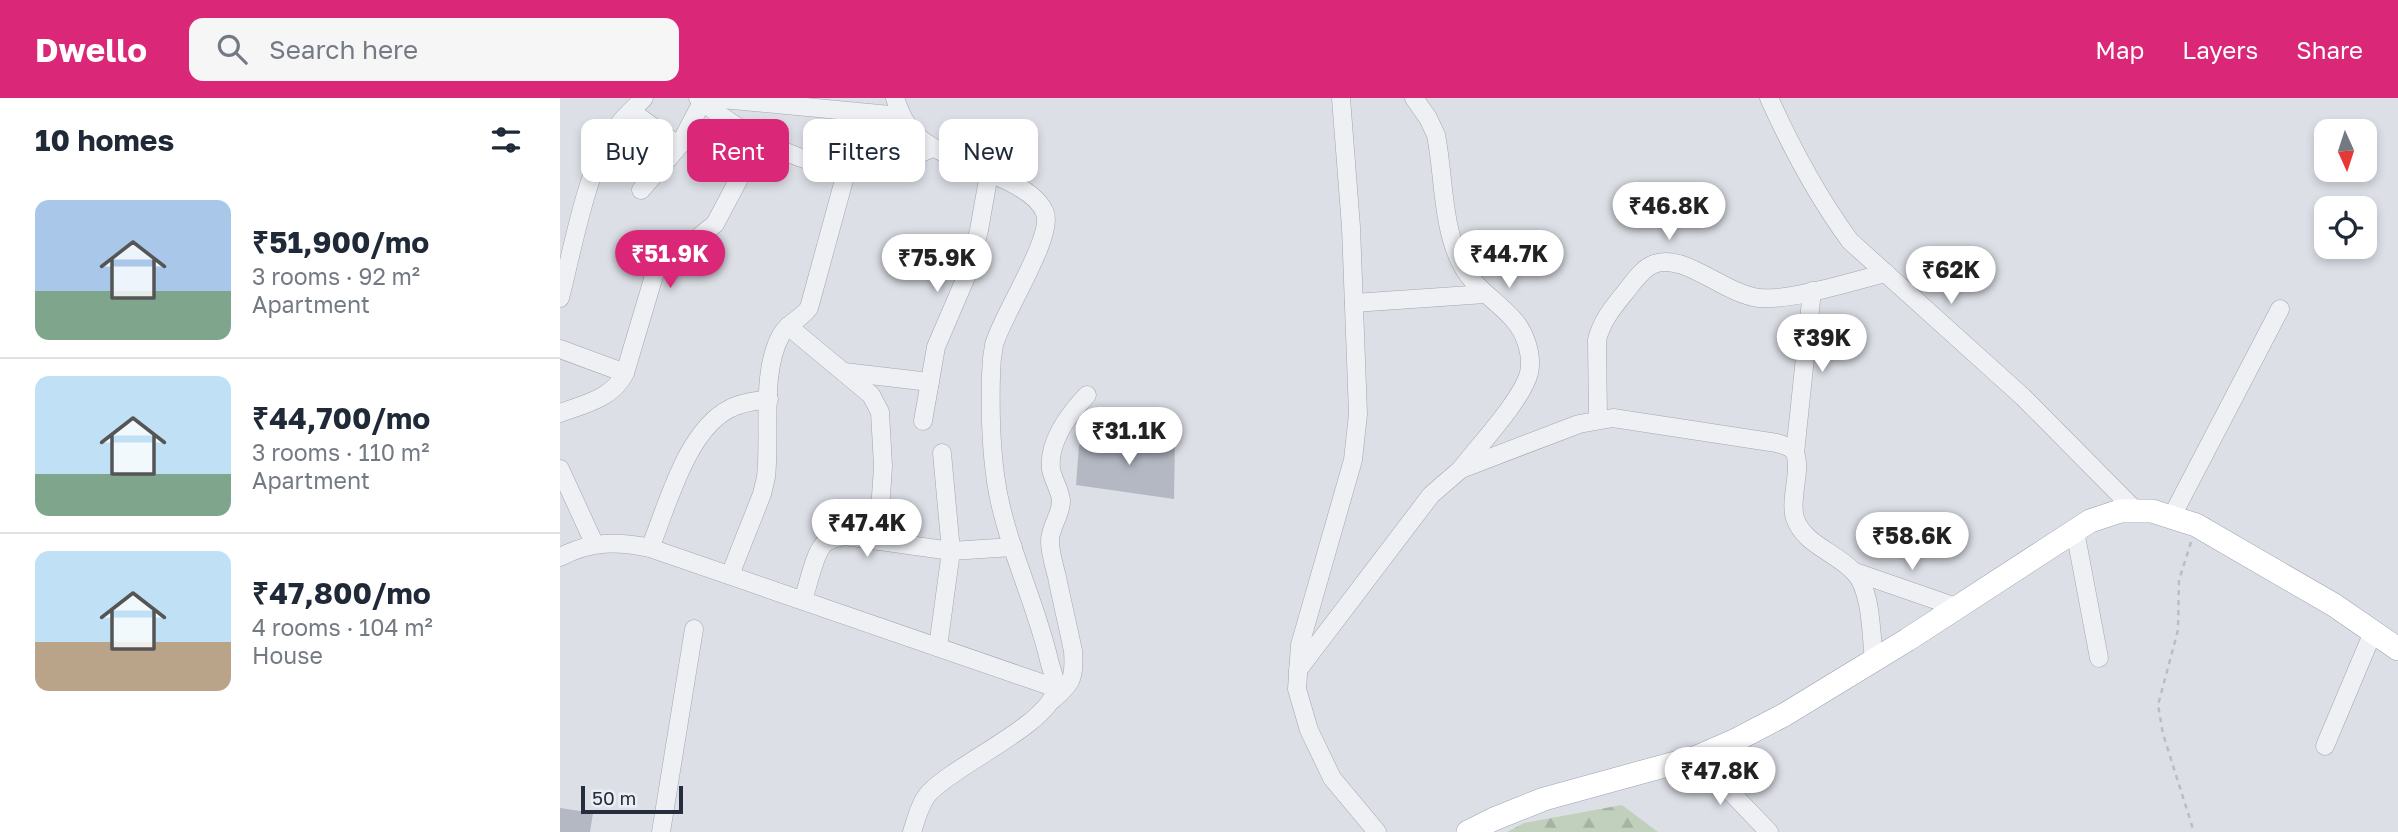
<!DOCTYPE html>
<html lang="en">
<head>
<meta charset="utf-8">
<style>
	:root { --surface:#fff; --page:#f6f6f7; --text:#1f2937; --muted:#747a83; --line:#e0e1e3; --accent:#db2777 }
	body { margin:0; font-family:"Golos Text",sans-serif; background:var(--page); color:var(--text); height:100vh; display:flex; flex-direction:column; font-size:26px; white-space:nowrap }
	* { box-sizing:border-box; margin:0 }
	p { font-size:23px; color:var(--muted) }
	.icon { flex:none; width:38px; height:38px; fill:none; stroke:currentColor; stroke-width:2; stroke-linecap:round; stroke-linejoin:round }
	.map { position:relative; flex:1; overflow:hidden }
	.sheet { display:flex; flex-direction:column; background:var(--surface); width:560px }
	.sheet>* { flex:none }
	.guide { position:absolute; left:21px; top:21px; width:665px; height:63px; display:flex; gap:14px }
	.needle { width:46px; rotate:177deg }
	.fabs { position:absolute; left:1754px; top:21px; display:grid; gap:14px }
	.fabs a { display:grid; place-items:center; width:63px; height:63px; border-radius:14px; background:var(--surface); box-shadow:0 4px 10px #0003; font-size:35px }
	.scale { position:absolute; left:21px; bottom:18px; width:102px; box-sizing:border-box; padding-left:7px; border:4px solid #262d3c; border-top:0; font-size:19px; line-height:24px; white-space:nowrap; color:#262d3c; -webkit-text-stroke:5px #ebeef4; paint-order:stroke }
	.price { position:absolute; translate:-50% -60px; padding:0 16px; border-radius:24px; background:#fff; color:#222; font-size:23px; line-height:46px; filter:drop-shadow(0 2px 4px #0008) }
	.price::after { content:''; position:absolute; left:50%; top:42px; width:21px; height:16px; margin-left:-10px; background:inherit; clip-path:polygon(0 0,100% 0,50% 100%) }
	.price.active { background:var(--accent); color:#fff }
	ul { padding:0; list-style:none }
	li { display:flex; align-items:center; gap:21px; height:175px; padding:0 35px }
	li+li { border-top:2px solid var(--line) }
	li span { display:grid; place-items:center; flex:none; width:196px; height:140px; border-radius:14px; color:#555 }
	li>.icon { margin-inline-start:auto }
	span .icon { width:84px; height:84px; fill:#fffc; stroke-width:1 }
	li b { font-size:30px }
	h2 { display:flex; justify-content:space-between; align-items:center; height:84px; padding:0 35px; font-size:30px }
	.chip { padding:0 24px; border-radius:14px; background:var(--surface); box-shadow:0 4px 10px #0003; font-size:24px; line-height:63px }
	.chip.active { background:var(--accent); color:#fff }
	header { display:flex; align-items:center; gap:42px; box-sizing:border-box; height:98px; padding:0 35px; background:var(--accent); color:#fff }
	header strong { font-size:33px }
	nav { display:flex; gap:38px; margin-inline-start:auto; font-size:24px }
	.search { width:490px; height:63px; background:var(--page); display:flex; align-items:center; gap:18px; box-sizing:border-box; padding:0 24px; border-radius:14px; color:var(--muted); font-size:26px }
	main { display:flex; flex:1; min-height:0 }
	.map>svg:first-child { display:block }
	.forest { fill:url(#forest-firs) }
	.building { fill:#b3b8c3 }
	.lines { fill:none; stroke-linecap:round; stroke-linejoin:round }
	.minor-casing { stroke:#a2a6b0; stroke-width:19 }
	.major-casing { stroke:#9ba3b2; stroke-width:24 }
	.path { stroke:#babdc4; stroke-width:2.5; stroke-dasharray:5 5; stroke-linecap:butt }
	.minor { stroke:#eef0f4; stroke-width:18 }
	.major { stroke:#fff; stroke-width:23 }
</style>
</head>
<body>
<header>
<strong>Dwello</strong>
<div class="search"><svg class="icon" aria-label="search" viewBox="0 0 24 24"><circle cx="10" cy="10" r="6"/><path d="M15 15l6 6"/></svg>Search here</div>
<nav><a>Map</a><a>Layers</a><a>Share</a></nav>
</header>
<main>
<section class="sheet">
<h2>10 homes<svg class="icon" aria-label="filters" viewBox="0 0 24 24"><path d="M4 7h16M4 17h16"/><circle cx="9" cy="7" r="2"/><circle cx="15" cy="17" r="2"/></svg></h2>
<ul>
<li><span style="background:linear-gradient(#a9c7e8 65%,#7fa58c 0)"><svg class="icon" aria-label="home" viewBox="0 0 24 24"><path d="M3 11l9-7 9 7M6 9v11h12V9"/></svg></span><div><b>₹51,900/mo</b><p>3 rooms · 92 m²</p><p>Apartment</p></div></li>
<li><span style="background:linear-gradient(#bfe0f5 70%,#7fa58c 0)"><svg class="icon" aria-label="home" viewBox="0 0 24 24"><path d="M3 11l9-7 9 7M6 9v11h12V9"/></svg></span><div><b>₹44,700/mo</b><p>3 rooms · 110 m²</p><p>Apartment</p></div></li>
<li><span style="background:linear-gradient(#bfe0f5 65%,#b9a48a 0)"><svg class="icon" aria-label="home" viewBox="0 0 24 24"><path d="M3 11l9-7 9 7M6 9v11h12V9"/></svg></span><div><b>₹47,800/mo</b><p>4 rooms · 104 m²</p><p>House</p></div></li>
</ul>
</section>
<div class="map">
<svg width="1838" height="734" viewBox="0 0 1838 734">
	<defs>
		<pattern id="forest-firs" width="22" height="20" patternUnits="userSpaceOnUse" patternTransform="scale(1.75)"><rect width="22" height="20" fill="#c1d0bd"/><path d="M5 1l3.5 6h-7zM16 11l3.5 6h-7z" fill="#a6b3a3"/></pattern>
	</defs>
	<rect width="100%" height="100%" fill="#dcdfe6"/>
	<polygon class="forest" points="1062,707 1098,734 947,734 964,725"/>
	<g class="building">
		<polygon points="615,341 614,401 516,387 519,347"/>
		<polygon points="0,710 33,715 30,734 0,734"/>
	</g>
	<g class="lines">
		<g class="minor-casing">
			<g id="minor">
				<path d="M138,0C181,36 253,76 311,71C333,69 352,59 372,50"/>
				<polyline points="151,0 341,18"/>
				<path d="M335,0C339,12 343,23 352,33C381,66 471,78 485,115C494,139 442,217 434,247C432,257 431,268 431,278C430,316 431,358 438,395C449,452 476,506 489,562C491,571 497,584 495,593C487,627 396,666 369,695C360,705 356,722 352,734"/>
				<polyline points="781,0 791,129 798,316 793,362 740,547 737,591 749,632 772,680 817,734"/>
				<path d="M854,0L868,20L876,37C884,77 882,131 902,167C914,190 936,202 953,221C965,234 973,257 969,275C962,302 919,347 901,371"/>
				<path d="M1209,0C1232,51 1257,98 1290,143L1463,299L1576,413"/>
				<polyline points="71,13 119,48"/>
				<polyline points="81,92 119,48 142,4"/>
				<path d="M0,200C12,154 25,80 49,40C58,24 71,13 84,0"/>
				<polyline points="794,205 925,196"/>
				<polyline points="228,228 311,297 320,314 323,368 318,443"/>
				<polyline points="0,251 65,275"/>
				<polyline points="284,274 370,284"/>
				<path d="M0,315C25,306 53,300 65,275L96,171L100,148L130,146L155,126L200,41"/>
				<path d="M1038,321L1037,242C1042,222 1054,208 1067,192C1074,183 1083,170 1094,166C1124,154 1164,196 1199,200C1231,203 1293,183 1326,175"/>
				<polyline points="363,323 376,249 406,179 419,132 429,76"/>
				<polyline points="1235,355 1252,193"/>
				<polyline points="0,371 34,445"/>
				<polyline points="1611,420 1720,211"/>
				<polyline points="1515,433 1539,560"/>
				<path d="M90,450C108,406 127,331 171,310C182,304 197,303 209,301"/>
				<path d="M0,459C31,443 57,443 90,450L496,590"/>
				<polyline points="1295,474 1396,509"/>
				<path d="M170,477L202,396L206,379C211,336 200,275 221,237C228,225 241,221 249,210L287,71"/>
				<path d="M243,502C248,488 254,457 263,447C269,440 277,440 285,438L391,453L453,449"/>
				<polyline points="378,549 391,453 382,355"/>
				<path d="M738,572L871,397L901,371L1019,326L1053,320L1217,345C1223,347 1232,349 1235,355C1242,373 1229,401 1235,420C1244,447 1276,454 1294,474C1312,492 1311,538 1314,562"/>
				<path d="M491,603C512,586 515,580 513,553C508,528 502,504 497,479C494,467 490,455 490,443C490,428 502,416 501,402C500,392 493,382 491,371C488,343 509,316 527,297"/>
				<polyline points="1765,648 1813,534"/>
				<polyline points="1137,659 1209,734"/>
				<polyline points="101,734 134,531"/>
			</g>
		</g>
		<g class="major-casing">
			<polyline id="major" points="908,734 934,721 984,701 1137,659 1176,642 1224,617 1347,542 1530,423 1560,413 1592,413 1636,427 1774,507 1838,551"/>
		</g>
		<polyline class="path" points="1631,444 1619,482 1618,532 1598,607 1603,636 1634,734"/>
		<use href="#minor" class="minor"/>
		<use href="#major" class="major"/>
	</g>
</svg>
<div class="fabs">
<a><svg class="needle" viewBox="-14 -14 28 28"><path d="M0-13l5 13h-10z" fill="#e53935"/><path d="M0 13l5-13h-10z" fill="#747a83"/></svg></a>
<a><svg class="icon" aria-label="locate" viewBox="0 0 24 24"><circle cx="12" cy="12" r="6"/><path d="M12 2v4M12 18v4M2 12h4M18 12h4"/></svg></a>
</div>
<div class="scale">50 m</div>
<b class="price" style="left:1109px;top:144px">₹46.8K</b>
<b class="price active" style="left:110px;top:192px">₹51.9K</b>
<b class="price" style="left:949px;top:192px">₹44.7K</b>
<b class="price" style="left:377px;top:196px">₹75.9K</b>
<b class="price" style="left:1391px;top:208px">₹62K</b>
<b class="price" style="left:1262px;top:276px">₹39K</b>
<b class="price" style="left:569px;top:369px">₹31.1K</b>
<b class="price" style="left:307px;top:461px">₹47.4K</b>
<b class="price" style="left:1352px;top:474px">₹58.6K</b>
<b class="price" style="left:1160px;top:709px">₹47.8K</b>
<div class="guide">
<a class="chip">Buy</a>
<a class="chip active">Rent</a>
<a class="chip">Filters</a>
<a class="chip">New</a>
</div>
</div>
</main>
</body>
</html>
